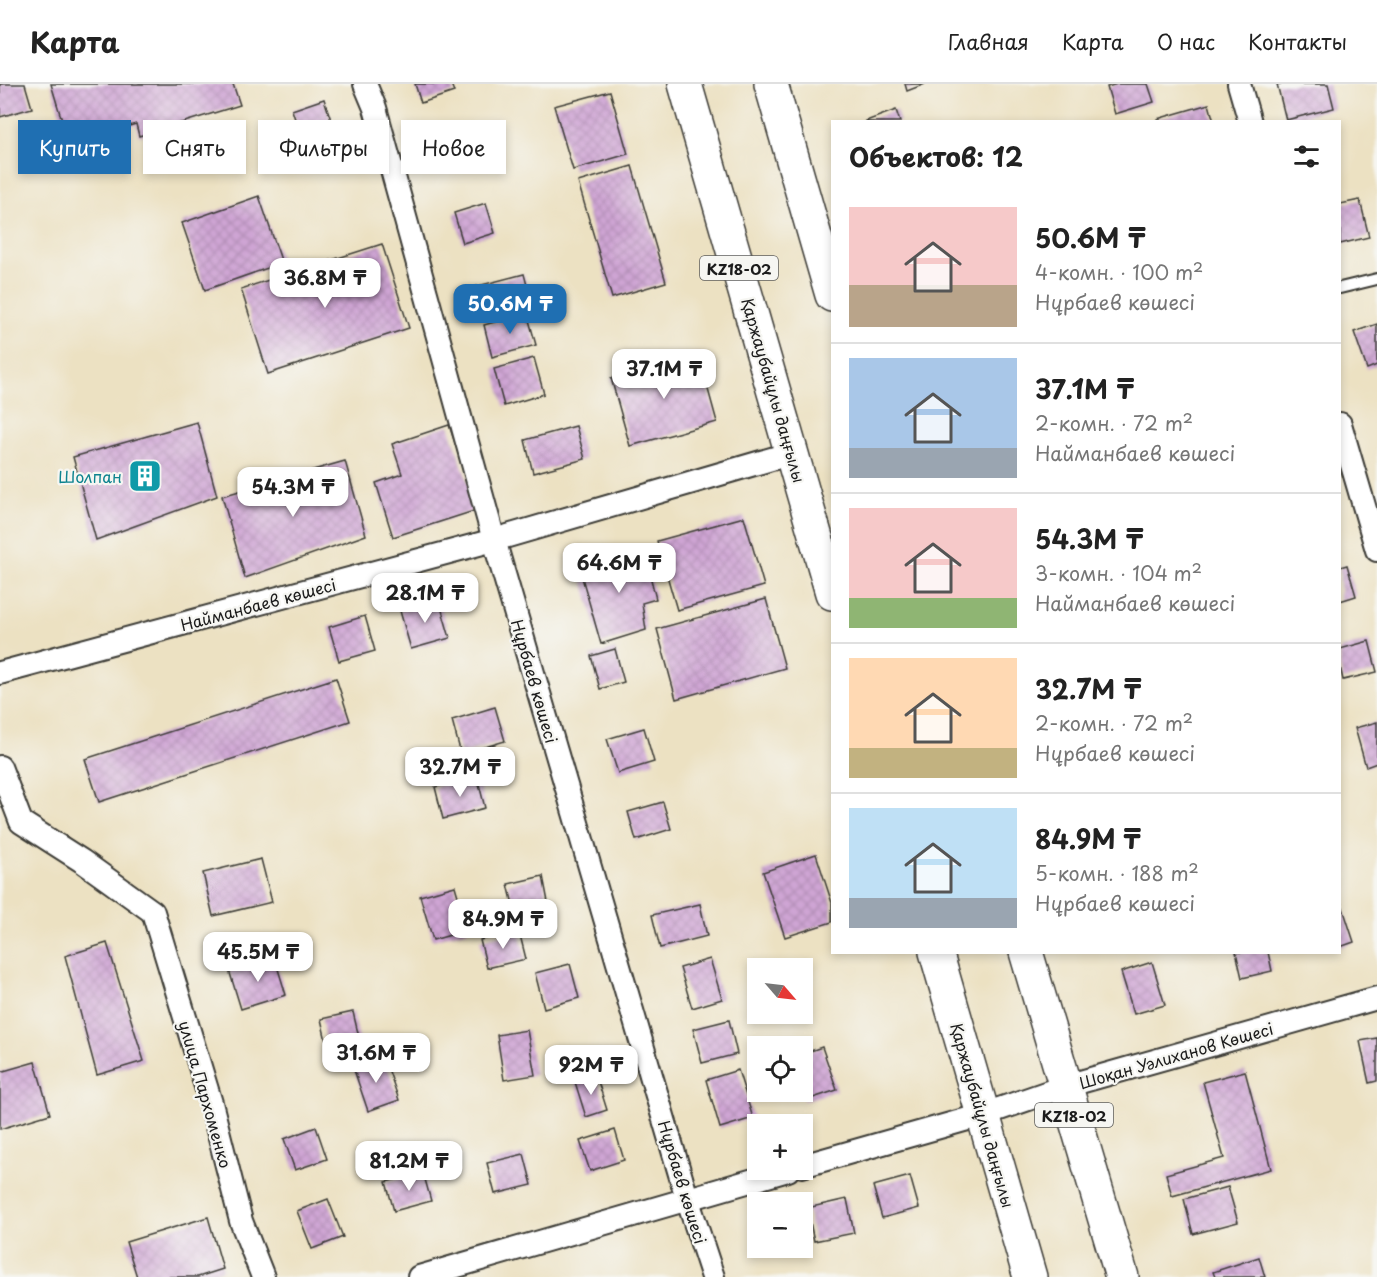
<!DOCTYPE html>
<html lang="ru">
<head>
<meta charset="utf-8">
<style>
	:root { --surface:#fff; --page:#f6f6f6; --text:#222; --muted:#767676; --line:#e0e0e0; --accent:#1f6fb2 }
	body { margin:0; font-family:"Playpen Sans",sans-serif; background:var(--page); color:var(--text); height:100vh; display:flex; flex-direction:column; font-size:22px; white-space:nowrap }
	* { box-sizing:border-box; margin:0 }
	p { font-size:20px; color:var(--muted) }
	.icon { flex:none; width:33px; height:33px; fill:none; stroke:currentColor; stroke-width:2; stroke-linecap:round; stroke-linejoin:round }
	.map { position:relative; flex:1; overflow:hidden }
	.sheet { position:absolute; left:831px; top:36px; width:510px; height:834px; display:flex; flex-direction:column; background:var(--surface); border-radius:0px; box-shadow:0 3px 9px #0003 }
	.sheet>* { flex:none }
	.hud { position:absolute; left:18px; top:36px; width:570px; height:54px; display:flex; gap:12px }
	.needle { width:39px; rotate:118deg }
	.controls { position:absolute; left:747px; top:874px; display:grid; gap:12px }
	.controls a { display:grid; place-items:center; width:66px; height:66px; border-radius:0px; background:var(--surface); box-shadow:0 3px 9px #0003; font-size:30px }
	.price { position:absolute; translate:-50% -51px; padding:0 14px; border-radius:12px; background:#fff; color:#222; font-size:20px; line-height:39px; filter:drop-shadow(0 2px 3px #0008) }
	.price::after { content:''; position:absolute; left:50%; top:36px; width:18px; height:14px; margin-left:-9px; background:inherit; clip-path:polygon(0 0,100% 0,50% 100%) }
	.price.active { background:var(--accent); color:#fff }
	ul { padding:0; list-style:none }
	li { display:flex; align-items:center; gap:18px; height:150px; padding:0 18px }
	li+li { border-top:2px solid var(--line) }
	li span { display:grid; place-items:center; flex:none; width:168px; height:120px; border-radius:0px; color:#555 }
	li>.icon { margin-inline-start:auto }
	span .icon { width:72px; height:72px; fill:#fffc; stroke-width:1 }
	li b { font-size:26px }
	h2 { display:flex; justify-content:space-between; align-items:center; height:72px; padding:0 18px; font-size:26px }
	.tag { padding:0 21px; border-radius:0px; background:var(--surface); box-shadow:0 3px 9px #0003; font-size:21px; line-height:54px }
	.tag.active { background:var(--accent); color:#fff }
	header { display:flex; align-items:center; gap:36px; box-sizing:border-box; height:84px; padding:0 30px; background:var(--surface); border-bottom:2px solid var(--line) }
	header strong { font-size:28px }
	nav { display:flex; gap:33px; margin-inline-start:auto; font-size:21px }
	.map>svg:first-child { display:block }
	.building { fill:url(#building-cross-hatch) }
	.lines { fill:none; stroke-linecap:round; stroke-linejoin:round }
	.lane-casing { stroke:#3b3a35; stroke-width:14 }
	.street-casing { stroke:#3b3a35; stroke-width:26 }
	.highway-casing { stroke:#3b3a35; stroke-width:36 }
	.lane { stroke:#fff; stroke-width:10 }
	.street { stroke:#fff; stroke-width:22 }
	.highway { stroke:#fff; stroke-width:33 }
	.labels { text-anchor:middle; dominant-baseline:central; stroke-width:4.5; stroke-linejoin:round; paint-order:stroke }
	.shield { fill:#f6f6f2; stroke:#5d5d5c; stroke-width:1.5 }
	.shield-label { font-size:15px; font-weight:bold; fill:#1c1c1c }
	.street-label { font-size:16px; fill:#1c1c1c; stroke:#f6f6f2 }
	.culture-label { font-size:16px; fill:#0d838f; stroke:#f6f6f2; text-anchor:end }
</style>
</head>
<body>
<header>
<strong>Карта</strong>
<nav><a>Главная</a><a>Карта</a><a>О нас</a><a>Контакты</a></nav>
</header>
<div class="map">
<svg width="1377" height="1193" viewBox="0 0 1377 1193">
	<defs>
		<pattern id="building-cross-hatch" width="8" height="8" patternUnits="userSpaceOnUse" patternTransform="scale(1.5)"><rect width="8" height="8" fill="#cfa5d4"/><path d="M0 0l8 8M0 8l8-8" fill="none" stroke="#b18db5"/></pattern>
	</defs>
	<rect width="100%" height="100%" fill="#f6f6f2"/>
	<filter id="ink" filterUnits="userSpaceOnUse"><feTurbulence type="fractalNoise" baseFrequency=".0167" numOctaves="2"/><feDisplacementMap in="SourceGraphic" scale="12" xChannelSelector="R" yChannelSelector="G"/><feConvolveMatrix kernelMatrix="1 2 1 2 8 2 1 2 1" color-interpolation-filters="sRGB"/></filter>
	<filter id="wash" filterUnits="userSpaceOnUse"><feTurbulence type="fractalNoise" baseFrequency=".008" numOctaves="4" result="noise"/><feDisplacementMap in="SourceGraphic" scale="24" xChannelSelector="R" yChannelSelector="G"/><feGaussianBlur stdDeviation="1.35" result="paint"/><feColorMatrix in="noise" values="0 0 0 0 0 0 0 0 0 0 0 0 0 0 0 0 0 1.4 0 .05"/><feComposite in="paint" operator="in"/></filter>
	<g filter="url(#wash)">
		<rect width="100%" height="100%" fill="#ece1c2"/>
		<g id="blocks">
			<g class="building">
				<polygon points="0,0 25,0 32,24 0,33"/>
				<polygon points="51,0 233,0 240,21 139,52 136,40 69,60"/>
				<polygon points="415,0 451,0 454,8 421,19"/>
				<polygon points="905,0 925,0 907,7"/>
				<polygon points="1117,0 1148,0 1154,18 1115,30 1107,3"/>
				<polygon points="1277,0 1328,0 1334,24 1286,36"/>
				<polygon points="610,7 628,70 573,86 554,22"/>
				<polygon points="324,15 331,36 299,47 292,26"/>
				<polygon points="1209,20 1214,38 1158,38 1157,35"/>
				<polygon points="896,26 900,38 867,38 866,37"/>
				<polygon points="467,46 476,80 446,88 437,54"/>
				<polygon points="632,82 666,198 612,214 578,98"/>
				<polygon points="259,112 282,179 205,206 182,139"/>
				<polygon points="1360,116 1369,153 1340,160 1340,120"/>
				<polygon points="486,119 495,149 463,159 454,129"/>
				<polygon points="382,160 409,244 268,290 241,205"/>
				<polygon points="524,190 532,220 482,233 474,203"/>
				<polygon points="527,229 536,261 492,273 484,241"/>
				<polygon points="1377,240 1377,281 1367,285 1354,248"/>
				<polygon points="698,269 717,338 630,362 611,294"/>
				<polygon points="534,274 544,310 504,322 494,285"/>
				<polygon points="197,338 217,412 96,456 73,373"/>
				<polygon points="449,341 477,426 393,453 376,399 402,390 392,360"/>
				<polygon points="576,342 585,375 533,389 525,356"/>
				<polygon points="345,377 366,451 245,494 222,412"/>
				<polygon points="744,433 764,502 677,526 657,457"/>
				<polygon points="643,464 656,515 642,519 646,546 601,560 579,483"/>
				<polygon points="1347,481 1356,512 1340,517 1340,483"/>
				<polygon points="766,515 785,584 676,615 657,545"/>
				<polygon points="439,516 450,554 411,565 400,527"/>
				<polygon points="365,532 375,567 339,577 329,543"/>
				<polygon points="1369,557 1377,588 1343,596 1340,582 1340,565"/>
				<polygon points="615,565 624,598 600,605 591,572"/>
				<polygon points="336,594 350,637 99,718 85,675"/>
				<polygon points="495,623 505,657 461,670 452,636"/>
				<polygon points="1377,638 1377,679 1366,683 1355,644"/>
				<polygon points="644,644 654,678 618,689 607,655"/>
				<polygon points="477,692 485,724 443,735 435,703"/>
				<polygon points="663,718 671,745 636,756 628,728"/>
				<polygon points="816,770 832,819 832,838 785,853 763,788"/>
				<polygon points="261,775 272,818 213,832 203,789"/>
				<polygon points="543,792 548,818 514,825 508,800"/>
				<polygon points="455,802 468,846 433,856 420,812"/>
				<polygon points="1340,815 1354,858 1340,863"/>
				<polygon points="700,820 707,852 660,864 652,831"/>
				<polygon points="519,847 526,875 487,884 480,856"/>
				<polygon points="107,859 144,977 97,991 65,872"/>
				<polygon points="1236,868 1268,868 1272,887 1242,894"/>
				<polygon points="274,872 286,911 241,925 229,886"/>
				<polygon points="710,875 722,915 692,924 680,884"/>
				<polygon points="1152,878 1165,921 1134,930 1121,888"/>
				<polygon points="570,880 579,914 544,924 535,889"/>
				<polygon points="353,928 361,962 329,970 321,935"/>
				<polygon points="729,936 737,970 702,979 693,945"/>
				<polygon points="527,946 535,991 504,996 497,951"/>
				<polygon points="1377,954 1377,997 1369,999 1360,957"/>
				<polygon points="822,963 837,1006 804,1017 801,1008 802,1008 802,970"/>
				<polygon points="384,973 399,1016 368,1027 353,983"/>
				<polygon points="35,978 50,1030 0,1045 0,988"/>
				<polygon points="738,986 753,1034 720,1044 706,996"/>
				<polygon points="1245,987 1271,1085 1172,1112 1166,1090 1224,1074 1203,998"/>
				<polygon points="596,991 607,1026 586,1033 575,998"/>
				<polygon points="316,1043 327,1075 295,1086 284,1055"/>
				<polygon points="615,1046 624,1076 590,1087 580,1057"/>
				<polygon points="524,1070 532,1101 495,1110 487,1079"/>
				<polygon points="423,1088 431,1117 394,1127 386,1098"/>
				<polygon points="910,1092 919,1124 882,1134 873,1102"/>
				<polygon points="1228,1103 1238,1138 1193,1150 1184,1115"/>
				<polygon points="328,1115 343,1153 312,1165 297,1127"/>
				<polygon points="847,1115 854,1149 814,1157 807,1124"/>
				<polygon points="208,1133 223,1185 198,1193 137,1193 126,1158"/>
				<polygon points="1259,1173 1265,1193 1215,1193 1213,1188"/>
			</g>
		</g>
	</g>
	<g filter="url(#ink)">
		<use href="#blocks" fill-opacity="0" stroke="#3b3a35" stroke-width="1.5"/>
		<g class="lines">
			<g class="lane-casing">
				<polyline id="lane" points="1340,204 1377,195"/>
			</g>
			<g class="street-casing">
				<g id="street">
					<polyline points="365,0 375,24 494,456 687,1114 713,1193"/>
					<polyline points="1239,0 1250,38"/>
					<polyline points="1340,340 1377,466"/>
					<polyline points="0,589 494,456 792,369"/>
					<polyline points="0,683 21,738 82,777 153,828 211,1019 241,1137 263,1193"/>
					<polyline points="802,1082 982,1031 1066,1002 1377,914"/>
					<polyline points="419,1193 788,1086"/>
				</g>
			</g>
			<g class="highway-casing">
				<g id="highway">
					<polyline points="685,0 832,509"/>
					<polyline points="771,0 832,211"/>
					<polyline points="936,868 1030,1193"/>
					<polyline points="1026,868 1122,1193"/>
				</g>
			</g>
			<use href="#lane" class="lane"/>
			<use href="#street" class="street"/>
			<use href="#highway" class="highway"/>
		</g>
	</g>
	<defs>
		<g id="building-square" transform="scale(1.725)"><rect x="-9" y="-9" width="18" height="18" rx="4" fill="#0f9aa8" stroke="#f6f6f2"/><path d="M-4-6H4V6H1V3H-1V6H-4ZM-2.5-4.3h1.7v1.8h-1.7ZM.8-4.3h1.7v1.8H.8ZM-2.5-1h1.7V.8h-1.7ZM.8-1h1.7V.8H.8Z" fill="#fff"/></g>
	</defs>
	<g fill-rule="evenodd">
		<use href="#building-square" x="145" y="392"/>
	</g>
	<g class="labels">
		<g class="shield">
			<rect x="700" y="172" width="78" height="24" rx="4.5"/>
			<rect x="1035" y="1019" width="78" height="24" rx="4.5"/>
		</g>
		<g class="shield-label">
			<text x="739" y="184">KZ18-02</text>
			<text x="1074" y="1031">KZ18-02</text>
		</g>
		<g class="street-label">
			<text transform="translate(774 306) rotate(74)">Қаржаубайұлы даңғылы</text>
			<text transform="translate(258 520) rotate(-15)">Найманбаев көшесі</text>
			<text transform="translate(535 597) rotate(74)">Нұрбаев көшесі</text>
			<text transform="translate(1176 971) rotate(-16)">Шоқан Уәлиханов Көшесі</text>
			<text transform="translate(206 1010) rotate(74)">улица Пархоменко</text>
			<text transform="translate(983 1031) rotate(74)">Қаржаубайұлы даңғылы</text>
			<text transform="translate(683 1098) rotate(73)">Нұрбаев көшесі</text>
		</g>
		<g class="culture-label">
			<text x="122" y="392">Шолпан</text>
		</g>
	</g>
</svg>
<div class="controls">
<a><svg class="needle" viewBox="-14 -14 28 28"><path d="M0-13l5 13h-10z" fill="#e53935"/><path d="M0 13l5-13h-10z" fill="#767676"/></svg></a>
<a><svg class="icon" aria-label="locate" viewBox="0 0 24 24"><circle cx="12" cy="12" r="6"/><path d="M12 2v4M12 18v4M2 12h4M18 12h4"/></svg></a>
<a>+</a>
<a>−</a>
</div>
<b class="price" style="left:325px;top:225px">36.8M ₸</b>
<b class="price active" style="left:510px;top:251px">50.6M ₸</b>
<b class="price" style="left:664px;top:316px">37.1M ₸</b>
<b class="price" style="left:293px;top:434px">54.3M ₸</b>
<b class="price" style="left:619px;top:510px">64.6M ₸</b>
<b class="price" style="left:425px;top:540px">28.1M ₸</b>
<b class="price" style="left:460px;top:714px">32.7M ₸</b>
<b class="price" style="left:503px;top:866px">84.9M ₸</b>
<b class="price" style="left:258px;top:899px">45.5M ₸</b>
<b class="price" style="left:376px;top:1000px">31.6M ₸</b>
<b class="price" style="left:591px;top:1012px">92M ₸</b>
<b class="price" style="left:409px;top:1108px">81.2M ₸</b>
<div class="hud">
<a class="tag active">Купить</a>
<a class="tag">Снять</a>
<a class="tag">Фильтры</a>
<a class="tag">Новое</a>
</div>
<section class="sheet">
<h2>Объектов: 12<svg class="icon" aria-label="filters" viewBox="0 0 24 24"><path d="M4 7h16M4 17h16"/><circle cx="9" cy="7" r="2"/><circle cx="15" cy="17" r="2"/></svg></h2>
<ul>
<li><span style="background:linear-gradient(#f6c9c9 65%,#b9a48a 0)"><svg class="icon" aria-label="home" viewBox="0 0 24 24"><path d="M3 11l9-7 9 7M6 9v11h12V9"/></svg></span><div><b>50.6M ₸</b><p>4-комн. · 100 m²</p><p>Нұрбаев көшесі</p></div></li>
<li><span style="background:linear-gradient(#a9c7e8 75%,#9aa5b1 0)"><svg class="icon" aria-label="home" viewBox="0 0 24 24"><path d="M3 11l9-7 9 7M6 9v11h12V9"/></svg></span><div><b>37.1M ₸</b><p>2-комн. · 72 m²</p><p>Найманбаев көшесі</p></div></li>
<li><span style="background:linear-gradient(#f6c9c9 75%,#8fb573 0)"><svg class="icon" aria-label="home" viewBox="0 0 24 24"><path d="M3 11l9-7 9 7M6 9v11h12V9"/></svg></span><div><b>54.3M ₸</b><p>3-комн. · 104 m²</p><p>Найманбаев көшесі</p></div></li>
<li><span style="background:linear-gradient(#ffd9b3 75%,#c2b280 0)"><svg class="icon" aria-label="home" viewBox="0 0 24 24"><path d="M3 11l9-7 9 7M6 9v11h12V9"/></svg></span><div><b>32.7M ₸</b><p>2-комн. · 72 m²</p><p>Нұрбаев көшесі</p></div></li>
<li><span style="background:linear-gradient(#bfe0f5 75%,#9aa5b1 0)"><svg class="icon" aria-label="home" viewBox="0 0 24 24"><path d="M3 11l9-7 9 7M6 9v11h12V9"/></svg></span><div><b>84.9M ₸</b><p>5-комн. · 188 m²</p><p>Нұрбаев көшесі</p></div></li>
</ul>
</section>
</div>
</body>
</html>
